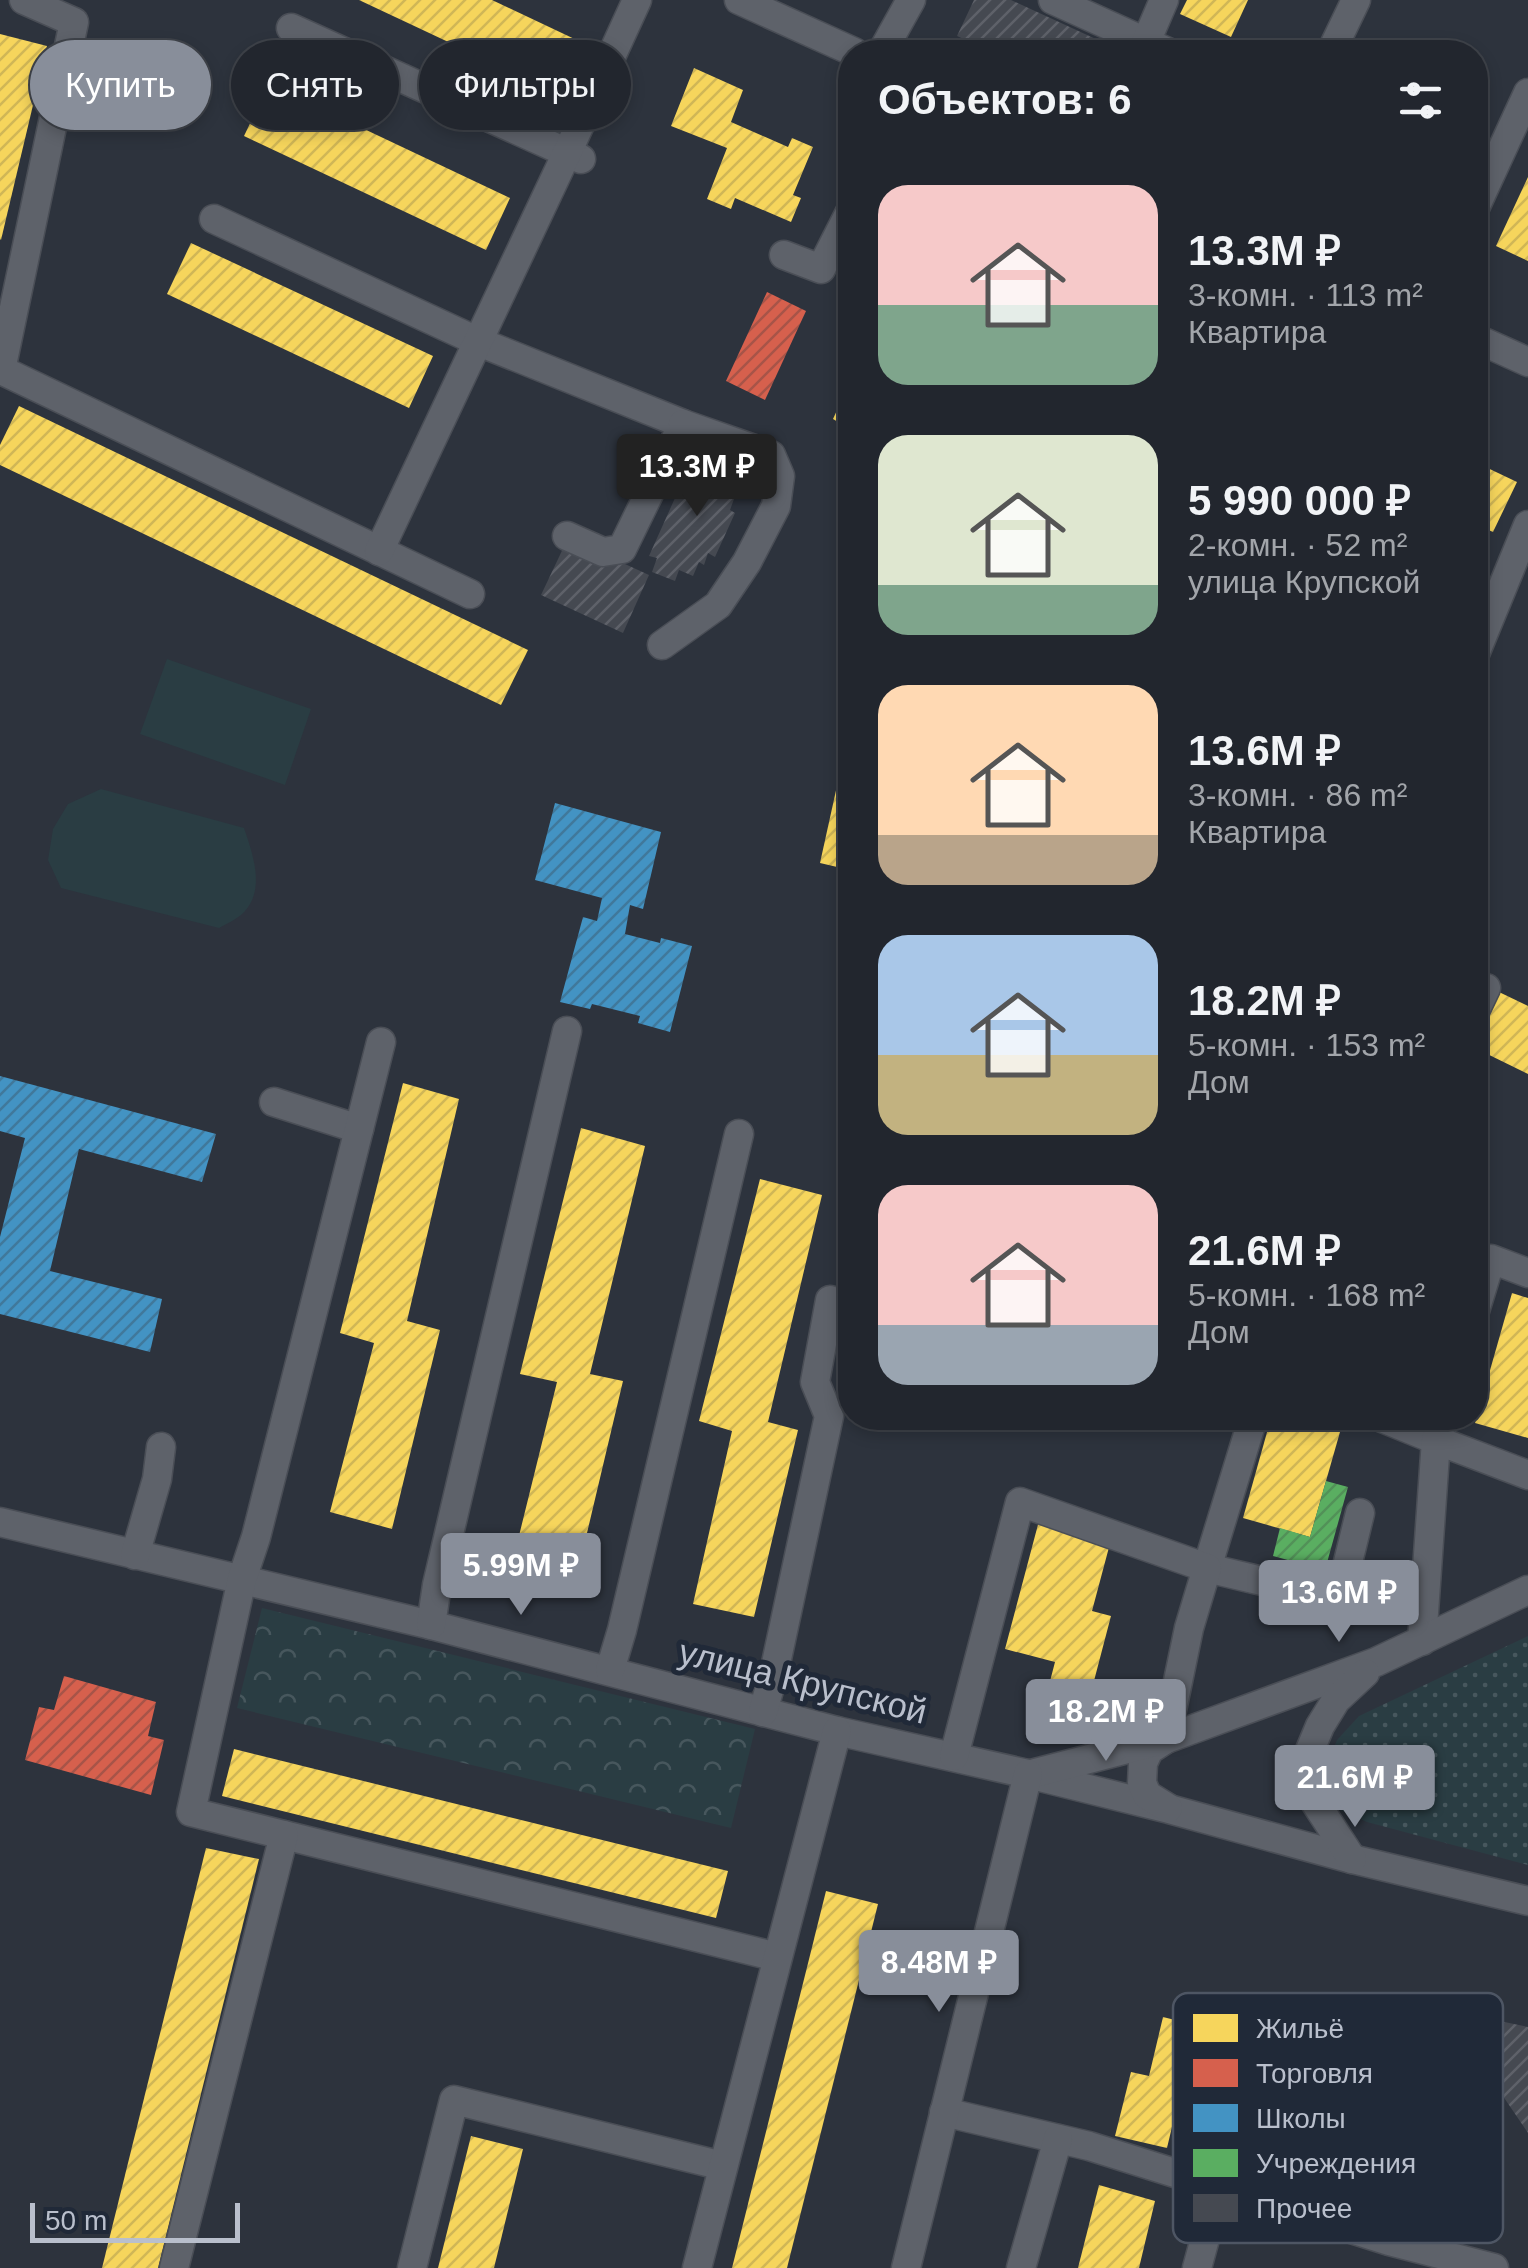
<!DOCTYPE html>
<html lang="ru">
<head>
<meta charset="utf-8">
<style>
	:root { --surface:#22262e; --page:#2a2e36; --text:#f1f3f6; --muted:#a2a5aa; --line:#3f434a; --accent:#888e9a }
	body { margin:0; font-family:Arial,sans-serif; background:var(--page); color:var(--text); height:100vh; display:flex; flex-direction:column; font-size:38px; white-space:nowrap }
	* { box-sizing:border-box; margin:0 }
	p { font-size:32px; color:var(--muted) }
	.icon { flex:none; width:55px; height:55px; fill:none; stroke:currentColor; stroke-width:2; stroke-linecap:round; stroke-linejoin:round }
	.map { position:relative; flex:1; overflow:hidden }
	.drawer { position:absolute; left:838px; top:40px; width:650px; height:1390px; display:flex; flex-direction:column; background:var(--surface); border-radius:40px; box-shadow:0 5px 15px #0003,0 0 0 2px var(--line) }
	.drawer>* { flex:none }
	.guide { position:absolute; left:30px; top:40px; width:658px; height:90px; display:flex; gap:20px }
	.scale { position:absolute; left:30px; bottom:25px; width:210px; box-sizing:border-box; padding-left:10px; border:5px solid #b9bfcc; border-top:0; font-size:28px; line-height:35px; white-space:nowrap; color:#b9bfcc; -webkit-text-stroke:8px #202938; paint-order:stroke }
	.price { position:absolute; translate:-50% -85px; padding:0 22px; border-radius:10px; background:var(--accent); color:#fff; font-size:32px; line-height:65px; filter:drop-shadow(0 2px 5px #0008) }
	.price::after { content:''; position:absolute; left:50%; top:60px; width:30px; height:22px; margin-left:-15px; background:inherit; clip-path:polygon(0 0,100% 0,50% 100%) }
	.price.on { background:#222; color:#fff }
	ul { padding:0; list-style:none }
	li { display:flex; align-items:center; gap:30px; height:250px; padding:0 40px }
	li span { display:grid; place-items:center; flex:none; width:280px; height:200px; border-radius:30px; color:#555 }
	li>.icon { margin-inline-start:auto }
	span .icon { width:120px; height:120px; fill:#fffc; stroke-width:1 }
	li b { font-size:42px }
	h2 { display:flex; justify-content:space-between; align-items:center; height:120px; padding:0 40px; font-size:42px }
	.tag { padding:0 35px; border-radius:45px; background:var(--surface); box-shadow:0 5px 15px #0003,0 0 0 2px var(--line); font-size:35px; line-height:90px }
	.tag.on { background:var(--accent); color:#fff }
	.map>svg:first-child { display:block }
	.grass { fill:url(#grass-dots) }
	.forest { fill:url(#forest-crowns) }
	.pitch { fill:#2a3d43 }
	.homes { fill:url(#homes-hatch) }
	.shops { fill:url(#shops-hatch) }
	.schools { fill:url(#schools-hatch) }
	.public { fill:url(#public-hatch) }
	.building { fill:url(#building-hatch) }
	.lines { fill:none; stroke-linecap:round; stroke-linejoin:round }
	.minor-casing { stroke:#4a4e56; stroke-width:31 }
	.minor { stroke:#5e626a; stroke-width:28 }
	.labels { text-anchor:middle; dominant-baseline:central; stroke-width:10; stroke-linejoin:round; paint-order:stroke }
	.street-label { font-size:35px; fill:#b9bfcc; stroke:#202938 }
	.key { fill:#202938; stroke:#4e5664; stroke-width:2.5 }
	.key-label { font-size:28px; fill:#b9bfcc }
</style>
</head>
<body>
<div class="map">
<svg width="1528" height="2268" viewBox="0 0 1528 2268">
	<defs>
		<pattern id="grass-dots" width="8" height="8" patternUnits="userSpaceOnUse" patternTransform="scale(2.5)"><rect width="8" height="8" fill="#2a3d43"/><path d="M2 2h.1M6 6h.1" fill="none" stroke="#47575d" stroke-width="1.8" stroke-linecap="round"/></pattern>
		<pattern id="forest-crowns" width="20" height="18" patternUnits="userSpaceOnUse" patternTransform="scale(2.5)"><rect width="20" height="18" fill="#2a3d43"/><path d="M2 6a3 3 0 1 1 6 0M12 15a3 3 0 1 1 6 0" fill="none" stroke="#47575d"/></pattern>
		<pattern id="homes-hatch" width="6" height="6" patternUnits="userSpaceOnUse" patternTransform="scale(2.5)"><rect width="6" height="6" fill="#f6d55c"/><path d="M-1 1l2-2M0 6l6-6M5 7l2-2" fill="none" stroke="#d0b656"/></pattern>
		<pattern id="shops-hatch" width="6" height="6" patternUnits="userSpaceOnUse" patternTransform="scale(2.5)"><rect width="6" height="6" fill="#d6604d"/><path d="M-1 1l2-2M0 6l6-6M5 7l2-2" fill="none" stroke="#a75448"/></pattern>
		<pattern id="schools-hatch" width="6" height="6" patternUnits="userSpaceOnUse" patternTransform="scale(2.5)"><rect width="6" height="6" fill="#4393c3"/><path d="M-1 1l2-2M0 6l6-6M5 7l2-2" fill="none" stroke="#40789b"/></pattern>
		<pattern id="public-hatch" width="6" height="6" patternUnits="userSpaceOnUse" patternTransform="scale(2.5)"><rect width="6" height="6" fill="#5aae61"/><path d="M-1 1l2-2M0 6l6-6M5 7l2-2" fill="none" stroke="#529158"/></pattern>
		<pattern id="building-hatch" width="6" height="6" patternUnits="userSpaceOnUse" patternTransform="scale(2.5)"><rect width="6" height="6" fill="#454951"/><path d="M-1 1l2-2M0 6l6-6M5 7l2-2" fill="none" stroke="#5e6169"/></pattern>
	</defs>
	<rect width="100%" height="100%" fill="#2d333d"/>
	<polygon class="grass" points="1528,1636 1528,1865 1367,1822 1338,1809 1328,1791 1326,1776 1330,1758 1337,1740 1359,1716"/>
	<polygon class="forest" points="262,1608 755,1729 731,1828 237,1708"/>
	<g class="pitch">
		<polygon points="167,659 311,709 285,785 140,734"/>
		<path d="M101,789L244,828C253,855 267,892 241,915C235,920 226,924 219,928L61,888L48,860L53,829L68,804Z"/>
	</g>
	<g class="homes">
		<polygon points="359,0 492,0 583,43 559,94"/>
		<polygon points="1187,0 1248,0 1231,37 1180,14"/>
		<polygon points="0,34 47,46 1,240 0,239"/>
		<polygon points="694,68 743,90 731,122 788,147 792,138 813,147 793,195 801,198 791,222 735,198 731,209 707,199 727,148 671,126"/>
		<polygon points="269,84 510,198 486,250 244,136"/>
		<polygon points="1528,177 1528,261 1496,246"/>
		<polygon points="191,243 433,356 409,408 167,294"/>
		<polygon points="850,382 850,429 833,419"/>
		<polygon points="19,406 528,650 501,705 0,465 0,445"/>
		<polygon points="1475,462 1517,482 1493,532 1475,524"/>
		<polygon points="848,736 850,737 850,870 820,863"/>
		<polygon points="1499,992 1528,1006 1528,1074 1475,1048 1475,1043"/>
		<polygon points="403,1083 459,1099 407,1321 440,1330 392,1529 330,1512 374,1343 340,1333"/>
		<polygon points="581,1128 645,1146 590,1374 623,1381 578,1571 514,1556 557,1382 520,1374"/>
		<polygon points="760,1179 822,1195 768,1422 798,1430 754,1617 693,1604 732,1431 699,1421"/>
		<polygon points="1512,1293 1528,1298 1528,1438 1475,1423"/>
		<polygon points="1271,1418 1344,1418 1310,1537 1243,1518"/>
		<polygon points="1040,1517 1112,1536 1092,1611 1111,1616 1089,1700 1048,1689 1055,1662 1005,1649"/>
		<polygon points="234,1749 728,1871 716,1918 222,1796"/>
		<polygon points="206,1848 259,1859 158,2268 102,2268"/>
		<polygon points="826,1891 878,1904 787,2268 732,2268"/>
		<polygon points="1163,2017 1263,2042 1259,2060 1273,2063 1270,2076 1452,2120 1426,2228 1378,2217 1393,2159 1255,2126 1258,2112 1180,2093 1167,2148 1115,2136 1131,2072 1149,2076"/>
		<polygon points="471,2136 523,2149 494,2268 438,2268"/>
		<polygon points="1099,2185 1155,2201 1139,2268 1078,2268"/>
	</g>
	<g class="shops">
		<polygon points="767,292 806,311 765,400 726,381"/>
		<polygon points="64,1676 156,1702 148,1736 164,1740 151,1795 25,1760 39,1707 54,1710"/>
	</g>
	<g class="schools">
		<polygon points="555,803 661,832 643,909 630,905 625,934 660,943 661,938 692,946 670,1032 638,1023 640,1016 592,1004 590,1009 560,1002 583,917 597,921 602,898 535,880"/>
		<polygon points="0,1076 216,1134 202,1182 79,1149 50,1271 162,1299 150,1352 0,1314 0,1237 25,1138 0,1131"/>
	</g>
	<polygon class="public" points="1326,1481 1348,1487 1325,1570 1273,1556 1280,1528 1310,1537"/>
	<g class="building">
		<polygon points="974,0 1011,0 1124,52 992,52 957,36"/>
		<polygon points="708,456 714,457 715,461 737,469 736,475 745,479 742,489 738,488 730,510 735,513 715,557 708,553 704,565 699,562 693,576 679,570 675,581 652,572 657,558 649,556 688,469 693,472 697,461"/>
		<polygon points="568,538 649,575 623,633 541,595"/>
		<polygon points="1385,1997 1528,2027 1528,2133 1494,2083 1433,2070 1436,2055 1376,2041"/>
	</g>
	<g class="lines">
		<g class="minor-casing">
			<g id="minor">
				<polyline points="24,0 74,22 1,370 470,594"/>
				<polyline points="739,0 854,52"/>
				<polyline points="1053,0 1168,52"/>
				<polyline points="291,28 581,159"/>
				<polyline points="1146,42 1164,0"/>
				<polyline points="882,52 911,0"/>
				<polyline points="1331,52 1356,0"/>
				<polyline points="1475,208 1528,93"/>
				<polyline points="214,219 479,342 683,424 622,549 603,552 567,536"/>
				<polyline points="784,255 821,269 850,212"/>
				<polyline points="1475,338 1528,362"/>
				<polyline points="379,551 567,153 637,0"/>
				<polyline points="662,645 718,605 747,562 776,506 780,476 771,455 683,424"/>
				<polyline points="1475,654 1528,525"/>
				<polyline points="1475,1011 1486,988"/>
				<polyline points="274,1102 359,1129"/>
				<polyline points="1475,1311 1491,1259 1528,1273"/>
				<polyline points="1253,1418 1207,1568 1339,1599 1426,1577"/>
				<polyline points="1382,1418 1436,1440 1443,1418"/>
				<polyline points="0,1522 431,1625 837,1731 1028,1774 1169,1809 1352,1859 1528,1901"/>
				<polyline points="135,1555 157,1479 161,1447"/>
				<polyline points="1339,1599 1360,1513"/>
				<polyline points="431,1625 437,1585 567,1031"/>
				<polyline points="1422,1641 1436,1440 1528,1475"/>
				<polyline points="610,1670 622,1630 739,1134"/>
				<polyline points="763,1712 775,1668 829,1416 815,1382 830,1300"/>
				<polyline points="954,1756 1020,1502 1207,1568 1189,1628 1166,1739 1149,1750 1143,1763 1142,1783 1147,1795 1168,1808"/>
				<polyline points="1035,1773 1166,1739 1376,1662 1528,1590"/>
				<polyline points="284,1835 777,1957"/>
				<polyline points="1352,1859 1313,1799 1308,1755 1320,1726 1336,1700 1365,1673"/>
				<polyline points="944,2112 1089,2146 1219,2187 1197,2268"/>
				<polyline points="1219,2187 1389,2241 1494,2268"/>
				<polyline points="174,2268 284,1835 191,1812 242,1579 256,1537 381,1042"/>
				<polyline points="412,2268 454,2100 723,2166"/>
				<polyline points="697,2268 837,1731"/>
				<polyline points="906,2268 1028,1774"/>
				<polyline points="1021,2268 1058,2139"/>
			</g>
		</g>
		<use href="#minor" class="minor"/>
	</g>
	<g class="labels">
		<g class="street-label">
			<text transform="translate(803 1681) rotate(14)">улица Крупской</text>
		</g>
	</g>
	<rect x="1173" y="1993" width="330" height="250" rx="15" class="key"/>
	<rect x="1193" y="2014" width="45" height="28" fill="#f6d55c"/>
	<rect x="1193" y="2059" width="45" height="28" fill="#d6604d"/>
	<rect x="1193" y="2104" width="45" height="28" fill="#4393c3"/>
	<rect x="1193" y="2149" width="45" height="28" fill="#5aae61"/>
	<rect x="1193" y="2194" width="45" height="28" fill="#454951"/>
	<g class="key-label">
		<text x="1256" y="2038">Жильё</text>
		<text x="1256" y="2083">Торговля</text>
		<text x="1256" y="2128">Школы</text>
		<text x="1256" y="2173">Учреждения</text>
		<text x="1256" y="2218">Прочее</text>
	</g>
</svg>
<div class="scale">50 m</div>
<b class="price on" style="left:697px;top:519px">13.3M ₽</b>
<b class="price" style="left:521px;top:1618px">5.99M ₽</b>
<b class="price" style="left:1339px;top:1645px">13.6M ₽</b>
<b class="price" style="left:1106px;top:1764px">18.2M ₽</b>
<b class="price" style="left:1355px;top:1830px">21.6M ₽</b>
<b class="price" style="left:939px;top:2015px">8.48M ₽</b>
<div class="guide">
<a class="tag on">Купить</a>
<a class="tag">Снять</a>
<a class="tag">Фильтры</a>
</div>
<section class="drawer">
<h2>Объектов: 6<svg class="icon" aria-label="filters" viewBox="0 0 24 24"><path d="M4 7h16M4 17h16"/><circle cx="9" cy="7" r="2"/><circle cx="15" cy="17" r="2"/></svg></h2>
<ul>
<li><span style="background:linear-gradient(#f6c9c9 60%,#7fa58c 0)"><svg class="icon" aria-label="home" viewBox="0 0 24 24"><path d="M3 11l9-7 9 7M6 9v11h12V9"/></svg></span><div><b>13.3M ₽</b><p>3-комн. · 113 m²</p><p>Квартира</p></div></li>
<li><span style="background:linear-gradient(#dfe7d0 75%,#7fa58c 0)"><svg class="icon" aria-label="home" viewBox="0 0 24 24"><path d="M3 11l9-7 9 7M6 9v11h12V9"/></svg></span><div><b>5 990 000 ₽</b><p>2-комн. · 52 m²</p><p>улица Крупской</p></div></li>
<li><span style="background:linear-gradient(#ffd9b3 75%,#b9a48a 0)"><svg class="icon" aria-label="home" viewBox="0 0 24 24"><path d="M3 11l9-7 9 7M6 9v11h12V9"/></svg></span><div><b>13.6M ₽</b><p>3-комн. · 86 m²</p><p>Квартира</p></div></li>
<li><span style="background:linear-gradient(#a9c7e8 60%,#c2b280 0)"><svg class="icon" aria-label="home" viewBox="0 0 24 24"><path d="M3 11l9-7 9 7M6 9v11h12V9"/></svg></span><div><b>18.2M ₽</b><p>5-комн. · 153 m²</p><p>Дом</p></div></li>
<li><span style="background:linear-gradient(#f6c9c9 70%,#9aa5b1 0)"><svg class="icon" aria-label="home" viewBox="0 0 24 24"><path d="M3 11l9-7 9 7M6 9v11h12V9"/></svg></span><div><b>21.6M ₽</b><p>5-комн. · 168 m²</p><p>Дом</p></div></li>
</ul>
</section>
</div>
</body>
</html>
